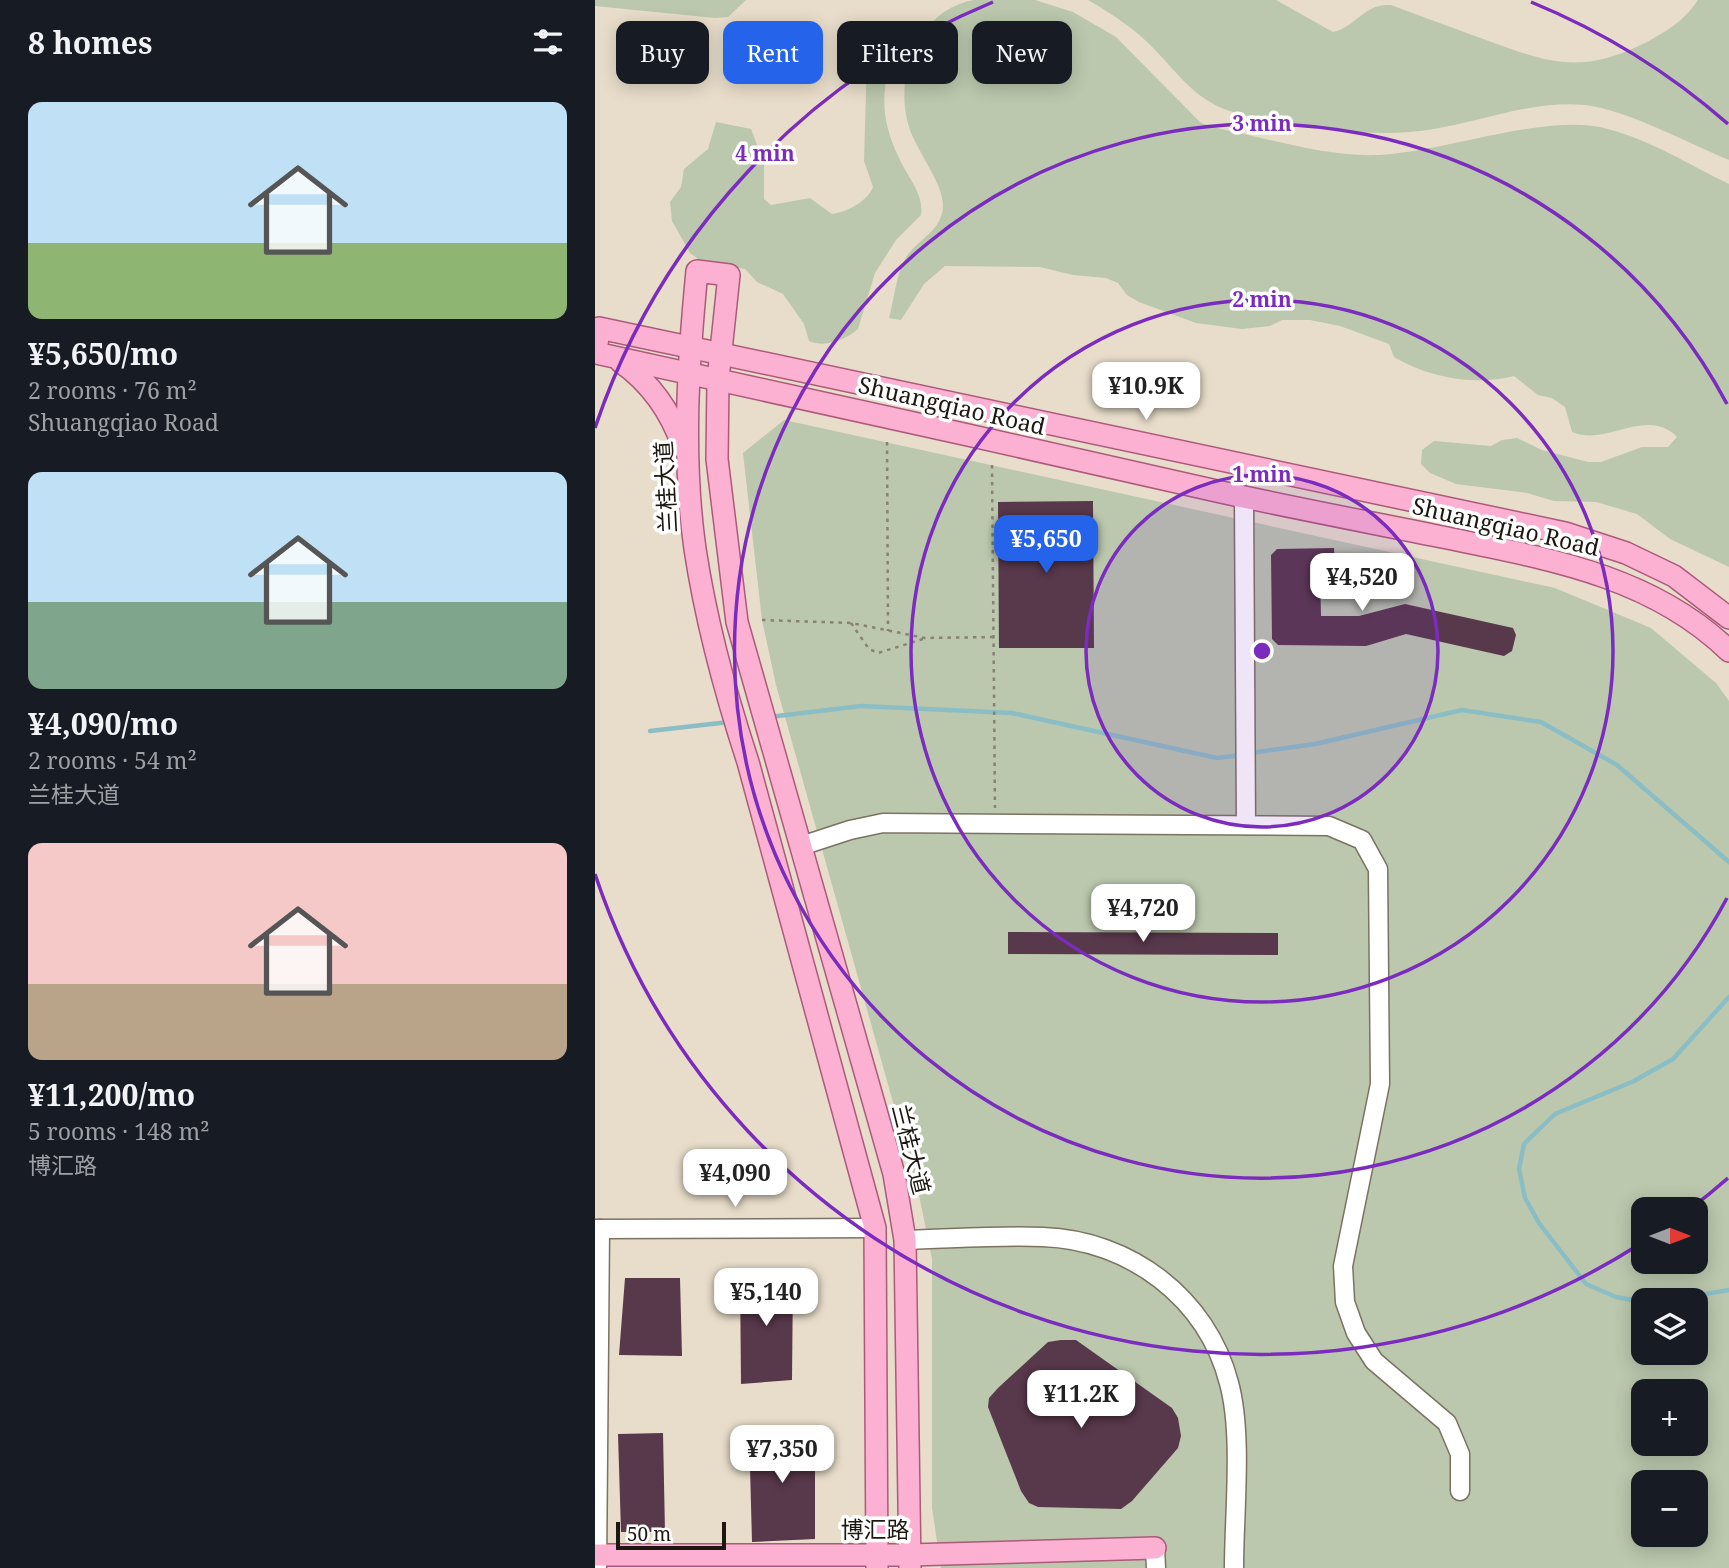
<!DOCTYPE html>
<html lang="en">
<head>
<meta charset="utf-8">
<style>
	:root { --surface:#171b24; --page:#242831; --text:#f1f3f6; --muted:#9ea1a6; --accent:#2563eb }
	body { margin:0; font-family:"Noto Serif","Noto Sans SC",serif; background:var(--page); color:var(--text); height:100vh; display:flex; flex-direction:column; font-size:26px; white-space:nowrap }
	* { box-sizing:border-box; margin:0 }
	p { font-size:23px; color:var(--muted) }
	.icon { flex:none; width:38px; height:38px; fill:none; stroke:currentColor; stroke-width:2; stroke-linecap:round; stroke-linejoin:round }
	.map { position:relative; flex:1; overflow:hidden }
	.sheet { display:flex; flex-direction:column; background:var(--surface); width:595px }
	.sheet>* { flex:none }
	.guide { position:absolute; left:21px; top:21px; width:665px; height:63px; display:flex; gap:14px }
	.needle { width:46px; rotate:90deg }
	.tools { position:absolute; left:1036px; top:1197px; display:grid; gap:14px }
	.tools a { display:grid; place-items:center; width:77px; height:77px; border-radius:14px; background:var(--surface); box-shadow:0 4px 18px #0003; font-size:35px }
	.scale { position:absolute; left:21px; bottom:18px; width:110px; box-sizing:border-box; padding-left:7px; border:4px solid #1c1811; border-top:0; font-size:19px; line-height:24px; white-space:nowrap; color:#1c1811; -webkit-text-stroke:5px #fff; paint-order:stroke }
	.price { position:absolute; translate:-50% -60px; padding:0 16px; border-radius:14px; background:#fff; color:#222; font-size:23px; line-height:46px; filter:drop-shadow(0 2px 4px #0008) }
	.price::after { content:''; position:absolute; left:50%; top:42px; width:21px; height:16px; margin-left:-10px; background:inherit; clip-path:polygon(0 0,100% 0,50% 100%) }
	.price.selected { background:var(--accent); color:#fff }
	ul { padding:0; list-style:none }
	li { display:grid; align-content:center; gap:14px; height:371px; padding:0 28px }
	li span { display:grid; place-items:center; height:217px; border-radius:14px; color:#555 }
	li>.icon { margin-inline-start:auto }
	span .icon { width:126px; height:126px; fill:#fffc; stroke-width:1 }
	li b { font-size:30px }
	h2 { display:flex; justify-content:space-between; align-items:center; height:84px; padding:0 28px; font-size:30px }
	.tag { padding:0 24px; border-radius:14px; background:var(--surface); box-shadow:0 4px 18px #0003; font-size:24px; line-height:63px }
	.tag.selected { background:var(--accent); color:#fff }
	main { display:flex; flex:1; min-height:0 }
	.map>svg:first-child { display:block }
	.green { fill:#bbc8ad; fill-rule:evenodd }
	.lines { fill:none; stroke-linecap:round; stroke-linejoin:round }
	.stream { stroke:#8bbdc5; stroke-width:4.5 }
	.building { fill:#58384b }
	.minor-casing { stroke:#7b7261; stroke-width:21 }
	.major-casing { stroke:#ac5a7b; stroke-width:24 }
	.path { stroke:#898173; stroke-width:2.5; stroke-dasharray:3.5 5; stroke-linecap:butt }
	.minor { stroke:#fff; stroke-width:18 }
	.major { stroke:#fcb1d2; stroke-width:21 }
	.ring { fill:none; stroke:#7b2cbf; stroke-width:3.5 }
	.labels { text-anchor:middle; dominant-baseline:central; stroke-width:7; stroke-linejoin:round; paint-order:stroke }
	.street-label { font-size:23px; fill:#1c1811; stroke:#fff }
	.centre { fill:#7b2cbf; stroke:#fff; stroke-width:3.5 }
	.ring-label { font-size:21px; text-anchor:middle; font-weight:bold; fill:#7b2cbf; stroke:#fff; stroke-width:7; stroke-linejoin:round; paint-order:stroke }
</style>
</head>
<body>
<main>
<section class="sheet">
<h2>8 homes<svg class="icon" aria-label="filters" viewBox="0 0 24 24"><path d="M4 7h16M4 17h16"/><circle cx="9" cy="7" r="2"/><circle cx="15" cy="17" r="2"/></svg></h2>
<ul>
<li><span style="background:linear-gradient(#bfe0f5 65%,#8fb573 0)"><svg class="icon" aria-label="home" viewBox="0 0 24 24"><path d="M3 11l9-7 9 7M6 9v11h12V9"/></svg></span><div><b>¥5,650/mo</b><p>2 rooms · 76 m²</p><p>Shuangqiao Road</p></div></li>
<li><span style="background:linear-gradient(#bfe0f5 60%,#7fa58c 0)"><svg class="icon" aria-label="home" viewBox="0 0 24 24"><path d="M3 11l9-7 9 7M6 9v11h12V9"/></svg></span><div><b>¥4,090/mo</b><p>2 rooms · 54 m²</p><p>兰桂大道</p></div></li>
<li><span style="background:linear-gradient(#f6c9c9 65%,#b9a48a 0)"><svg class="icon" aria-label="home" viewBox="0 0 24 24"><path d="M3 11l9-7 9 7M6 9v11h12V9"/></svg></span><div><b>¥11,200/mo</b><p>5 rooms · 148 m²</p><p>博汇路</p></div></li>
</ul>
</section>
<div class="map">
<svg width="1134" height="1568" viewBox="0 0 1134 1568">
	<rect width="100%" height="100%" fill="#e8ddca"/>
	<g class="green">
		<polygon points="0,0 151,0 133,17 120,18 0,6"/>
		<path d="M379,0H440L478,12L521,37L606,123L626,129C676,139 731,157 783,155C850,152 952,112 1013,129C1055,140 1095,165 1134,184V567L1075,539L1042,514L1001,502L959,501L932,493L861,484L835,473L826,464L827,450L839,441L896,446L907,440L922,438L947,450L993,462H1006L1047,447H1073L1082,437C1051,406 1012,447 977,432L970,407L957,398L943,395L919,376C879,386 835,378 799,357L794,344L745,326L715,320H687L675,326L647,329L601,323L544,302L532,295L523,283L511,278L478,275L445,267L350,266L329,284L306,320L294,318C300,298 301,268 315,252C328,237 348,228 348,205C348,183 321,150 314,127C298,76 324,9 379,0Z"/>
		<path d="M493,0H681L738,32C761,27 769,3 796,5C827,17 859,28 891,40C954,63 985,75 1050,43C1071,32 1089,21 1103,0H1134V160C1093,143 1032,110 990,105C939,100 888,121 839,129C787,138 737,130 686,121C667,118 647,116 629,109C598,96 583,74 561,51C542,30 517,14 493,0Z"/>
		<path d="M303,32C289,83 280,109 305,160C314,179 329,194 326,215L301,240L280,273L263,329C250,340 230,348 214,341L209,324L188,294L162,282L150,269L103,259L95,253L77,221L75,202L86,187L89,169L113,149L121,122L156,129L169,163V199L176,205L215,198L237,214C252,212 273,201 278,187L269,161L272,57C277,41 287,35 303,32Z"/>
		<path d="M189,420L960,588L1056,628L1121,683L1134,701V1568H346L337,1508V1259L324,1195L181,685L167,620L148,453ZM1048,1209H1101V1262H1048ZM1048,1300H1101V1353H1048ZM1048,1391H1101V1444H1048ZM1048,1482H1101V1535H1048Z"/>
	</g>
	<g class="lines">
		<g class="stream">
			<polyline points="174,717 266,706 417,713 622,758 646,755"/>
			<polyline points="55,731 134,722"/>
			<polyline points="655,753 720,744 867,710 946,722 1022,765 1134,862"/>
			<polyline points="1075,1300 1134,1290"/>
			<polyline points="1048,1302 1021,1297 991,1284 944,1223 930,1198 924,1169 929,1144 960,1114 1039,1081 1078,1059 1134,997"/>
		</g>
	</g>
	<g class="building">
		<polygon points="498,501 499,648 404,648 403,502"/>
		<polygon points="739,548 740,572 725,572 726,616 764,616 810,604 918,628 921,635 917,651 909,656 811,634 771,646 683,645 677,639 676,555 682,549"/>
		<polygon points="413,932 683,933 683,955 413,954"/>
		<polygon points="145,1274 198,1274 197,1380 146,1384"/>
		<polygon points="30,1278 85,1278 87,1356 24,1355"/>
		<polygon points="466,1340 481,1340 577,1408 583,1418 586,1436 583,1448 537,1501 526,1509 443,1507 434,1503 426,1491 393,1407 394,1398 403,1388 453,1342"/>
		<polygon points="154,1430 220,1432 220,1539 157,1542"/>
		<polygon points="68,1433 70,1532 26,1532 23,1434"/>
	</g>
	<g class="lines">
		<g class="minor-casing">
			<g id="minor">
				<polyline points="649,497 651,825"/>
				<polyline points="206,846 255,830 288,823 734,826 767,840 783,869 785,1084 748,1266 750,1302 761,1333 779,1361 852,1423 865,1454 865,1491"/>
				<polyline points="0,1229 280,1228"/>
				<path d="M310,1240C355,1239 402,1235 448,1237C535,1240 612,1298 634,1383C648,1434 639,1513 639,1568"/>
				<polyline points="560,1548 561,1568"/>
				<polyline points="2,1568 5,1229"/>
			</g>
		</g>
		<g class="major-casing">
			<g id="major">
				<path d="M26,362C57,384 76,412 88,447"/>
				<path d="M1134,618L1079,576L1031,553L970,533L4,328L1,353C209,398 418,445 626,492C699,508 773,522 847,537C949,558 1056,575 1134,651"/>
				<polyline points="0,1555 314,1555 560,1548"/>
				<path d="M282,1568L280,1228L153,762C130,692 111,621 100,549C87,457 93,363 102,271L134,275L123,379L122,459L142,622L299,1174L310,1240L315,1568"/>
			</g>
		</g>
		<g class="path">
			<polyline points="292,442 293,631"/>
			<polyline points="397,465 400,808"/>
			<polyline points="167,620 256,623 330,638 399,637"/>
			<polyline points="256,623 274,649 283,653 328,639"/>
		</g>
		<use href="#minor" class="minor"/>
		<use href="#major" class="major"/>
	</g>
	<circle cx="667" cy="651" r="176" fill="#7b2cbf" fill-opacity=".12"/>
	<g class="ring">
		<circle cx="667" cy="651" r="176"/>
		<circle cx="667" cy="651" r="351"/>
		<path d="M1132 898A527 527 0 1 1 1132 404"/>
		<path d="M1133 1178A703 703 0 0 1 1095 1209M1045 1244A703 703 0 0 1 0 874M0 428A703 703 0 0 1 398 2M936 2A703 703 0 0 1 1133 124"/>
	</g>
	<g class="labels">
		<g class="street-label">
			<text transform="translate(357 405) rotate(13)">Shuangqiao Road</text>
			<text transform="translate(70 487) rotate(-93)">兰桂大道</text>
			<text transform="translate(911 526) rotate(13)">Shuangqiao Road</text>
			<text transform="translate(317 1149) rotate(76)">兰桂大道</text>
			<text x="280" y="1529">博汇路</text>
		</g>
	</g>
	<circle cx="667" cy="651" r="10" class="centre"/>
	<g class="ring-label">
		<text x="667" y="131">3 min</text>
		<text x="170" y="161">4 min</text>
		<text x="667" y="307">2 min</text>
		<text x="667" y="482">1 min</text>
	</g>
</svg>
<div class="tools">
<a><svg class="needle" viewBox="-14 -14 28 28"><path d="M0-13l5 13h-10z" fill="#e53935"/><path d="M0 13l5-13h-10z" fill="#9ea1a6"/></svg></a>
<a><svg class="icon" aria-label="layers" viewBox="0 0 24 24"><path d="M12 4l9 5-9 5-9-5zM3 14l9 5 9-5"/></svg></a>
<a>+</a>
<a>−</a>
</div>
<div class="scale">50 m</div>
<b class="price" style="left:551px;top:422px">¥10.9K</b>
<b class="price selected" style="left:451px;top:575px">¥5,650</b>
<b class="price" style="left:767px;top:613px">¥4,520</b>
<b class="price" style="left:548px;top:944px">¥4,720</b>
<b class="price" style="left:140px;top:1209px">¥4,090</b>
<b class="price" style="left:171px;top:1328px">¥5,140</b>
<b class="price" style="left:486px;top:1430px">¥11.2K</b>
<b class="price" style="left:187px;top:1485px">¥7,350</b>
<div class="guide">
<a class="tag">Buy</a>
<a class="tag selected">Rent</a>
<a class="tag">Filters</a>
<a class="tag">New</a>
</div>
</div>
</main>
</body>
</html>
